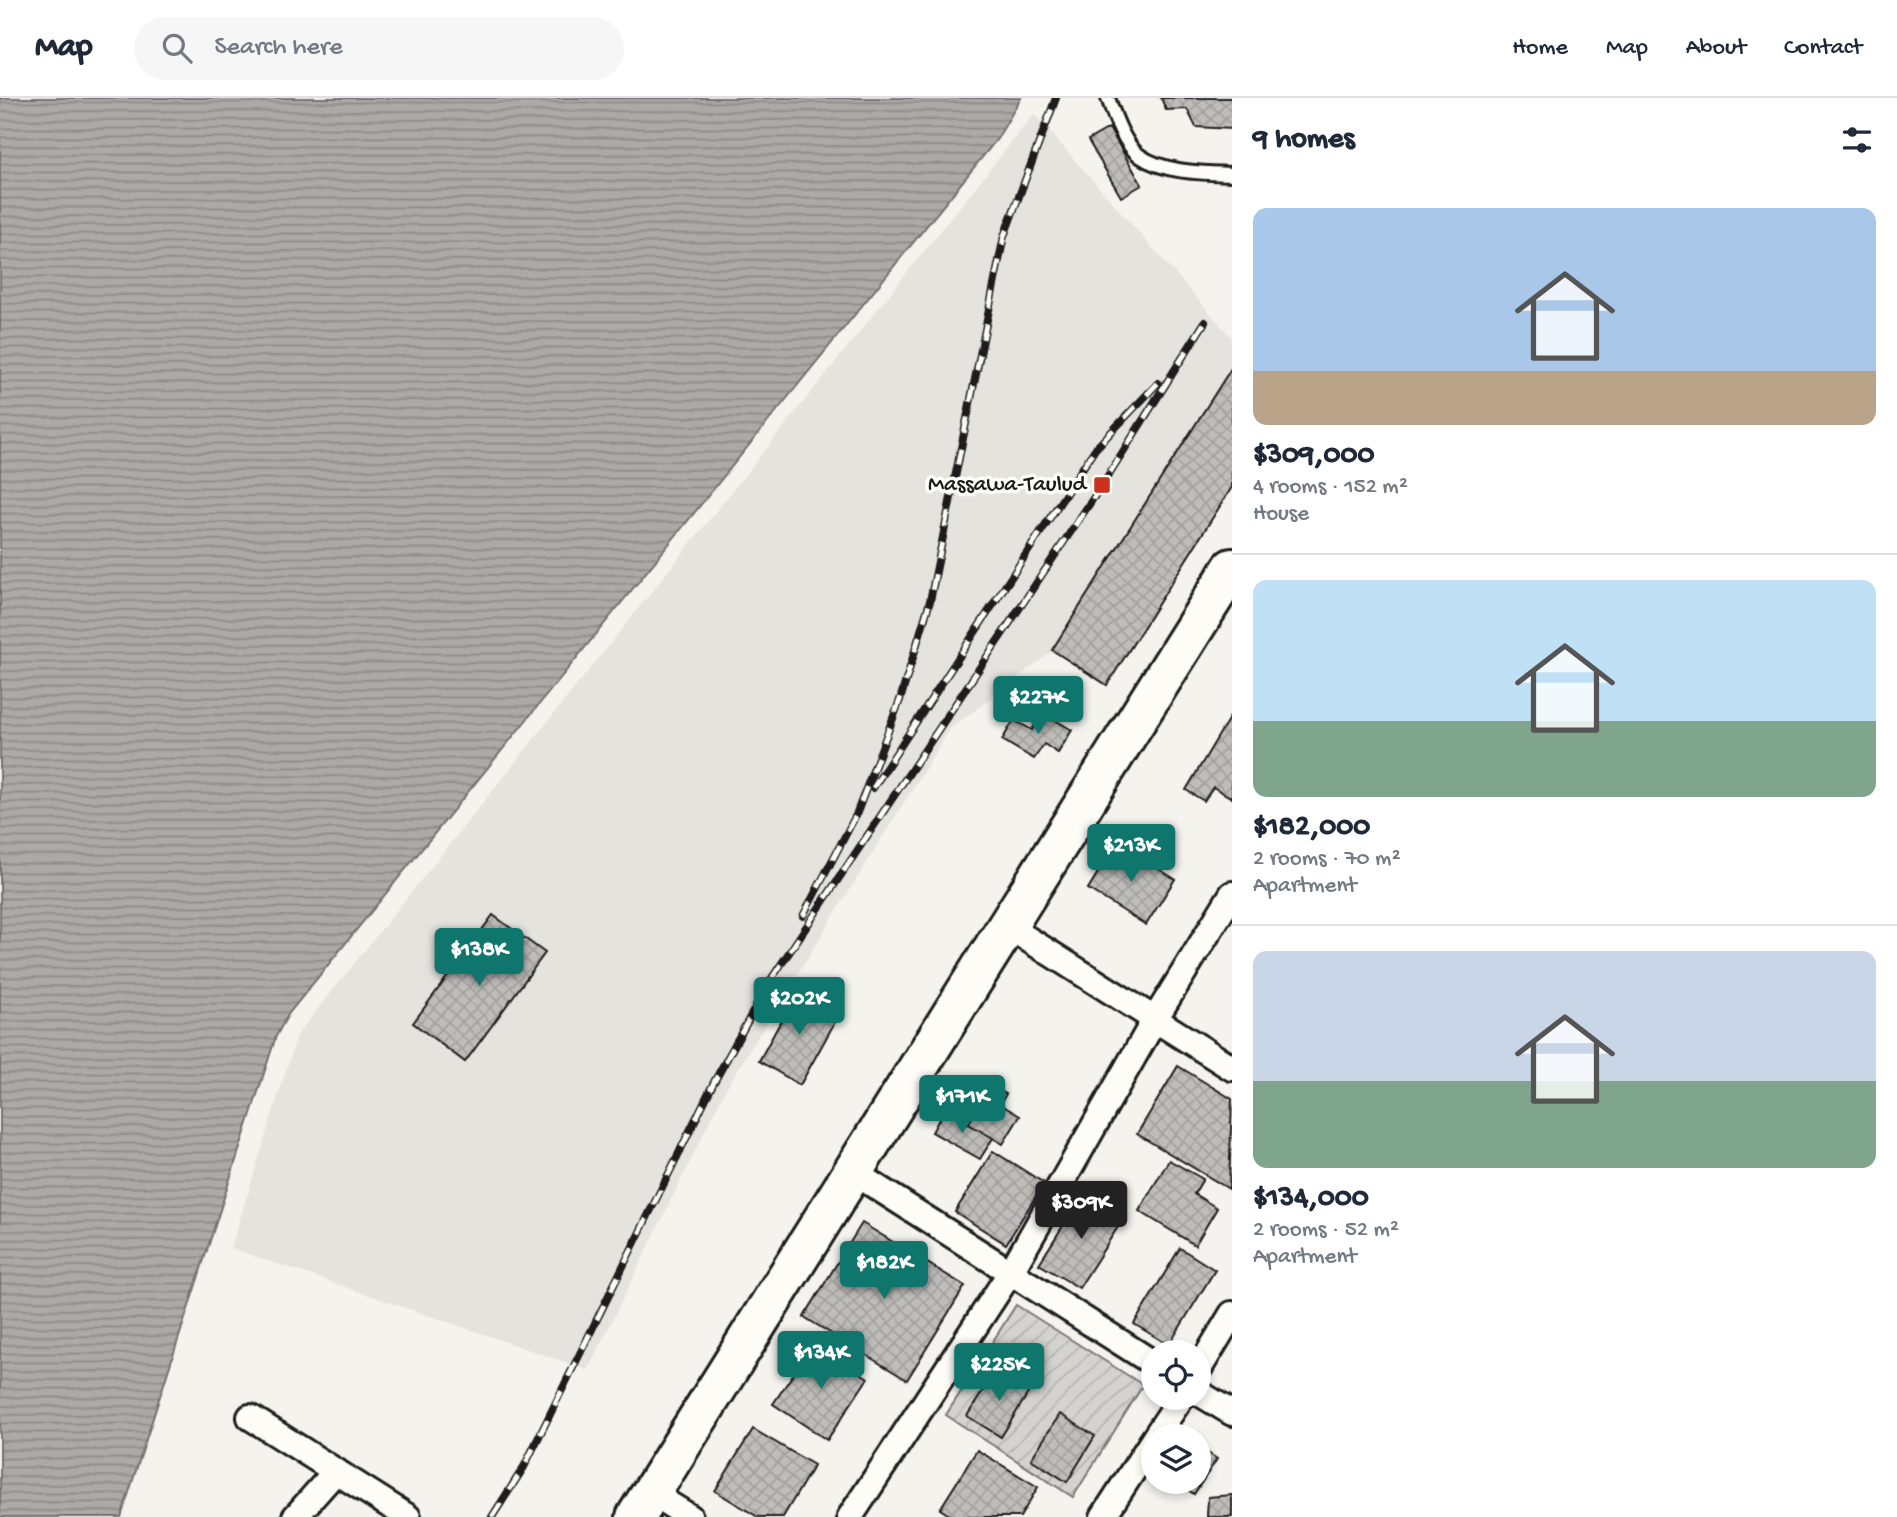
<!DOCTYPE html>
<html lang="en">
<head>
<meta charset="utf-8">
<style>
	:root { --surface:#fff; --page:#f6f6f7; --text:#1f2937; --muted:#747a83; --line:#e0e1e3; --accent:#0f766e }
	body { margin:0; font-family:"Gochi Hand",sans-serif; background:var(--page); color:var(--text); height:100vh; display:flex; flex-direction:column; font-size:26px; white-space:nowrap }
	* { box-sizing:border-box; margin:0 }
	p { font-size:23px; color:var(--muted) }
	.icon { flex:none; width:38px; height:38px; fill:none; stroke:currentColor; stroke-width:2; stroke-linecap:round; stroke-linejoin:round }
	.map { position:relative; flex:1; overflow:hidden }
	.sheet { display:flex; flex-direction:column; background:var(--surface); width:665px }
	.sheet>* { flex:none }
	.controls { position:absolute; left:1141px; top:1242px; display:grid; gap:14px }
	.controls a { display:grid; place-items:center; width:70px; height:70px; border-radius:50%; background:var(--surface); box-shadow:0 4px 10px #0003; font-size:35px }
	.price { position:absolute; translate:-50% -60px; padding:0 16px; border-radius:7px; background:var(--accent); color:#fff; font-size:23px; line-height:46px; filter:drop-shadow(0 2px 4px #0008) }
	.price::after { content:''; position:absolute; left:50%; top:42px; width:21px; height:16px; margin-left:-10px; background:inherit; clip-path:polygon(0 0,100% 0,50% 100%) }
	.price.active { background:#222; color:#fff }
	ul { padding:0; list-style:none }
	li { display:grid; align-content:center; gap:14px; height:371px; padding:0 21px }
	li+li { border-top:2px solid var(--line) }
	li span { display:grid; place-items:center; height:217px; border-radius:14px; color:#555 }
	li>.icon { margin-inline-start:auto }
	span .icon { width:126px; height:126px; fill:#fffc; stroke-width:1 }
	li b { font-size:30px }
	h2 { display:flex; justify-content:space-between; align-items:center; height:84px; padding:0 21px; font-size:30px }
	header { display:flex; align-items:center; gap:42px; box-sizing:border-box; height:98px; padding:0 35px; background:var(--surface); border-bottom:2px solid var(--line) }
	header strong { font-size:33px }
	nav { display:flex; gap:38px; margin-inline-start:auto; font-size:24px }
	.search { width:490px; height:63px; background:var(--page); display:flex; align-items:center; gap:18px; box-sizing:border-box; padding:0 24px; border-radius:38px; color:var(--muted); font-size:26px }
	main { display:flex; flex:1; min-height:0 }
	.map>svg:first-child { display:block }
	.built { fill:#e4e3de }
	.garden { fill:url(#garden-furrows); stroke:#787876; stroke-width:2 }
	.water { fill:url(#water-rules); stroke:#72716f; stroke-width:2 }
	.building { fill:url(#building-cross-hatch); stroke:#1c1c1c; stroke-width:2 }
	.lines { fill:none; stroke-linecap:round; stroke-linejoin:round }
	.lane-casing { stroke:#1c1c1c; stroke-width:18 }
	.street-casing { stroke:#1c1c1c; stroke-width:30 }
	.highway-casing { stroke:#1c1c1c; stroke-width:44 }
	.lane { stroke:#fdfcf7; stroke-width:12 }
	.street { stroke:#fdfcf7; stroke-width:24 }
	.highway { stroke:#fdfcf7; stroke-width:38 }
	.rail-casing { stroke:#1c1c1c; stroke-width:8 }
	.rail { stroke:#fdfcf7; stroke-width:5; stroke-dasharray:16; stroke-linecap:butt }
	.poi-dot { fill:#c8321e; stroke:#fdfcf7; stroke-width:2.5 }
	.labels { text-anchor:middle; dominant-baseline:central; stroke-width:7; stroke-linejoin:round; paint-order:stroke }
	.poi-label { font-size:23px; fill:#1c1c1c; stroke:#fdfcf7; text-anchor:end }
</style>
</head>
<body>
<header>
<strong>Map</strong>
<div class="search"><svg class="icon" aria-label="search" viewBox="0 0 24 24"><circle cx="10" cy="10" r="6"/><path d="M15 15l6 6"/></svg>Search here</div>
<nav><a>Home</a><a>Map</a><a>About</a><a>Contact</a></nav>
</header>
<main>
<div class="map">
<svg width="1232" height="1419" viewBox="0 0 1232 1419">
	<defs>
		<pattern id="garden-furrows" width="10" height="10" patternUnits="userSpaceOnUse" patternTransform="scale(1.75)"><rect width="10" height="10" fill="#d4d3cf"/><path d="M-1 1l2-2M0 10L10 0M9 11l2-2" fill="none" stroke="#b5b5b1"/></pattern>
		<pattern id="water-rules" width="6" height="5" patternUnits="userSpaceOnUse" patternTransform="scale(1.75)"><rect width="6" height="5" fill="#abaaa6"/><path d="M0 2.5h6" fill="none" stroke="#8a8a86"/></pattern>
		<pattern id="building-cross-hatch" width="8" height="8" patternUnits="userSpaceOnUse" patternTransform="scale(1.75)"><rect width="8" height="8" fill="#bebdba"/><path d="M0 0l8 8M0 8l8-8" fill="none" stroke="#a3a29f"/></pattern>
	</defs>
	<rect width="100%" height="100%" fill="#f4f3ee"/>
	<filter id="ink" filterUnits="userSpaceOnUse"><feTurbulence type="fractalNoise" baseFrequency=".0143" numOctaves="2"/><feDisplacementMap in="SourceGraphic" scale="14" xChannelSelector="R" yChannelSelector="G"/><feConvolveMatrix kernelMatrix="1 2 1 2 8 2 1 2 1" color-interpolation-filters="sRGB"/></filter>
	<g filter="url(#ink)">
		<polygon class="built" points="1034,16 1232,240 1232,269 1050,555 950,631 726,990 588,1272 231,1150 297,937"/>
		<polygon class="garden" points="1016,1207 1143,1287 1073,1399 946,1317"/>
		<polygon class="water" points="0,0 1021,0 997,41 289,915 276,938 121,1419 0,1419"/>
		<g class="building">
			<polygon points="1161,0 1232,0 1232,31 1196,29 1187,11 1166,12"/>
			<polygon points="1109,30 1142,87 1121,99 1088,42"/>
			<polygon points="1232,269 1232,389 1107,587 1052,552"/>
			<polygon points="1042,614 1072,632 1058,655 1044,646 1034,661 1002,642 1014,622 1032,632"/>
			<polygon points="1232,615 1232,700 1213,689 1204,703 1186,692"/>
			<polygon points="1116,745 1175,781 1146,827 1088,791"/>
			<polygon points="493,817 545,855 465,964 413,925"/>
			<polygon points="798,892 840,915 800,987 759,963"/>
			<polygon points="1178,968 1232,1001 1229,1091 1137,1036"/>
			<polygon points="990,987 1006,996 1000,1006 1020,1018 1003,1046 968,1026"/>
			<polygon points="944,1012 993,1040 980,1061 932,1034"/>
			<polygon points="993,1053 1044,1085 1006,1146 955,1114"/>
			<polygon points="1169,1062 1203,1081 1194,1096 1217,1110 1195,1147 1139,1113"/>
			<polygon points="1083,1096 1123,1121 1079,1190 1039,1166"/>
			<polygon points="862,1125 965,1188 907,1282 804,1219"/>
			<polygon points="1180,1150 1215,1172 1169,1247 1134,1226"/>
			<polygon points="815,1244 868,1280 827,1342 773,1306"/>
			<polygon points="997,1271 1030,1292 1001,1339 967,1318"/>
			<polygon points="1060,1316 1095,1338 1067,1384 1031,1361"/>
			<polygon points="753,1331 814,1367 783,1419 758,1419 715,1393"/>
			<polygon points="1199,1349 1217,1361 1194,1396 1176,1384 1199,1384"/>
			<polygon points="977,1352 1038,1389 1020,1419 953,1419 940,1411"/>
			<polygon points="1232,1397 1232,1419 1207,1419 1208,1399"/>
		</g>
		<g class="lines">
			<g class="lane-casing">
				<path id="lane" d="M1108,0C1114,17 1124,47 1140,58C1164,75 1204,75 1232,76"/>
			</g>
			<g class="street-casing">
				<g id="street">
					<polyline points="1007,828 1232,970"/>
					<polyline points="853,1074 1153,1265"/>
					<polyline points="1199,1271 1232,1216"/>
					<polyline points="1199,1295 1232,1315"/>
					<polyline points="250,1319 408,1419"/>
					<polyline points="1155,1339 1181,1300"/>
					<polyline points="651,1395 690,1419"/>
					<polyline points="295,1419 336,1373"/>
					<polyline points="850,1419 1012,1172 1155,921 1232,796"/>
					<polyline points="1103,1419 1153,1342"/>
				</g>
			</g>
			<g class="highway-casing">
				<polyline id="highway" points="636,1419 1232,470"/>
			</g>
			<use href="#lane" class="lane"/>
			<use href="#street" class="street"/>
			<use href="#highway" class="highway"/>
			<g class="rail-casing">
				<g id="rail">
					<polyline points="873,690 1095,351 1158,285"/>
					<polyline points="803,818 856,717 900,602 930,503 1004,138 1056,0"/>
					<polyline points="492,1419 524,1369 714,984 770,883 1102,387 1205,224"/>
				</g>
			</g>
			<use href="#rail" class="rail"/>
		</g>
	</g>
	<rect class="poi-dot" x="1093" y="378" width="18" height="18" rx="3.5"/>
	<g class="labels">
		<g class="poi-label">
			<text x="1086" y="387">Massawa-Taulud</text>
		</g>
	</g>
</svg>
<div class="controls">
<a><svg class="icon" aria-label="locate" viewBox="0 0 24 24"><circle cx="12" cy="12" r="6"/><path d="M12 2v4M12 18v4M2 12h4M18 12h4"/></svg></a>
<a><svg class="icon" aria-label="layers" viewBox="0 0 24 24"><path d="M12 4l9 5-9 5-9-5zM3 14l9 5 9-5"/></svg></a>
</div>
<b class="price" style="left:1038px;top:638px">$227K</b>
<b class="price" style="left:1131px;top:786px">$213K</b>
<b class="price" style="left:479px;top:890px">$138K</b>
<b class="price" style="left:799px;top:939px">$202K</b>
<b class="price" style="left:962px;top:1037px">$171K</b>
<b class="price active" style="left:1081px;top:1143px">$309K</b>
<b class="price" style="left:884px;top:1203px">$182K</b>
<b class="price" style="left:821px;top:1293px">$134K</b>
<b class="price" style="left:999px;top:1305px">$225K</b>
</div>
<section class="sheet">
<h2>9 homes<svg class="icon" aria-label="filters" viewBox="0 0 24 24"><path d="M4 7h16M4 17h16"/><circle cx="9" cy="7" r="2"/><circle cx="15" cy="17" r="2"/></svg></h2>
<ul>
<li><span style="background:linear-gradient(#a9c7e8 75%,#b9a48a 0)"><svg class="icon" aria-label="home" viewBox="0 0 24 24"><path d="M3 11l9-7 9 7M6 9v11h12V9"/></svg></span><div><b>$309,000</b><p>4 rooms · 152 m²</p><p>House</p></div></li>
<li><span style="background:linear-gradient(#bfe0f5 65%,#7fa58c 0)"><svg class="icon" aria-label="home" viewBox="0 0 24 24"><path d="M3 11l9-7 9 7M6 9v11h12V9"/></svg></span><div><b>$182,000</b><p>2 rooms · 70 m²</p><p>Apartment</p></div></li>
<li><span style="background:linear-gradient(#c9d6e8 60%,#7fa58c 0)"><svg class="icon" aria-label="home" viewBox="0 0 24 24"><path d="M3 11l9-7 9 7M6 9v11h12V9"/></svg></span><div><b>$134,000</b><p>2 rooms · 52 m²</p><p>Apartment</p></div></li>
</ul>
</section>
</main>
</body>
</html>
